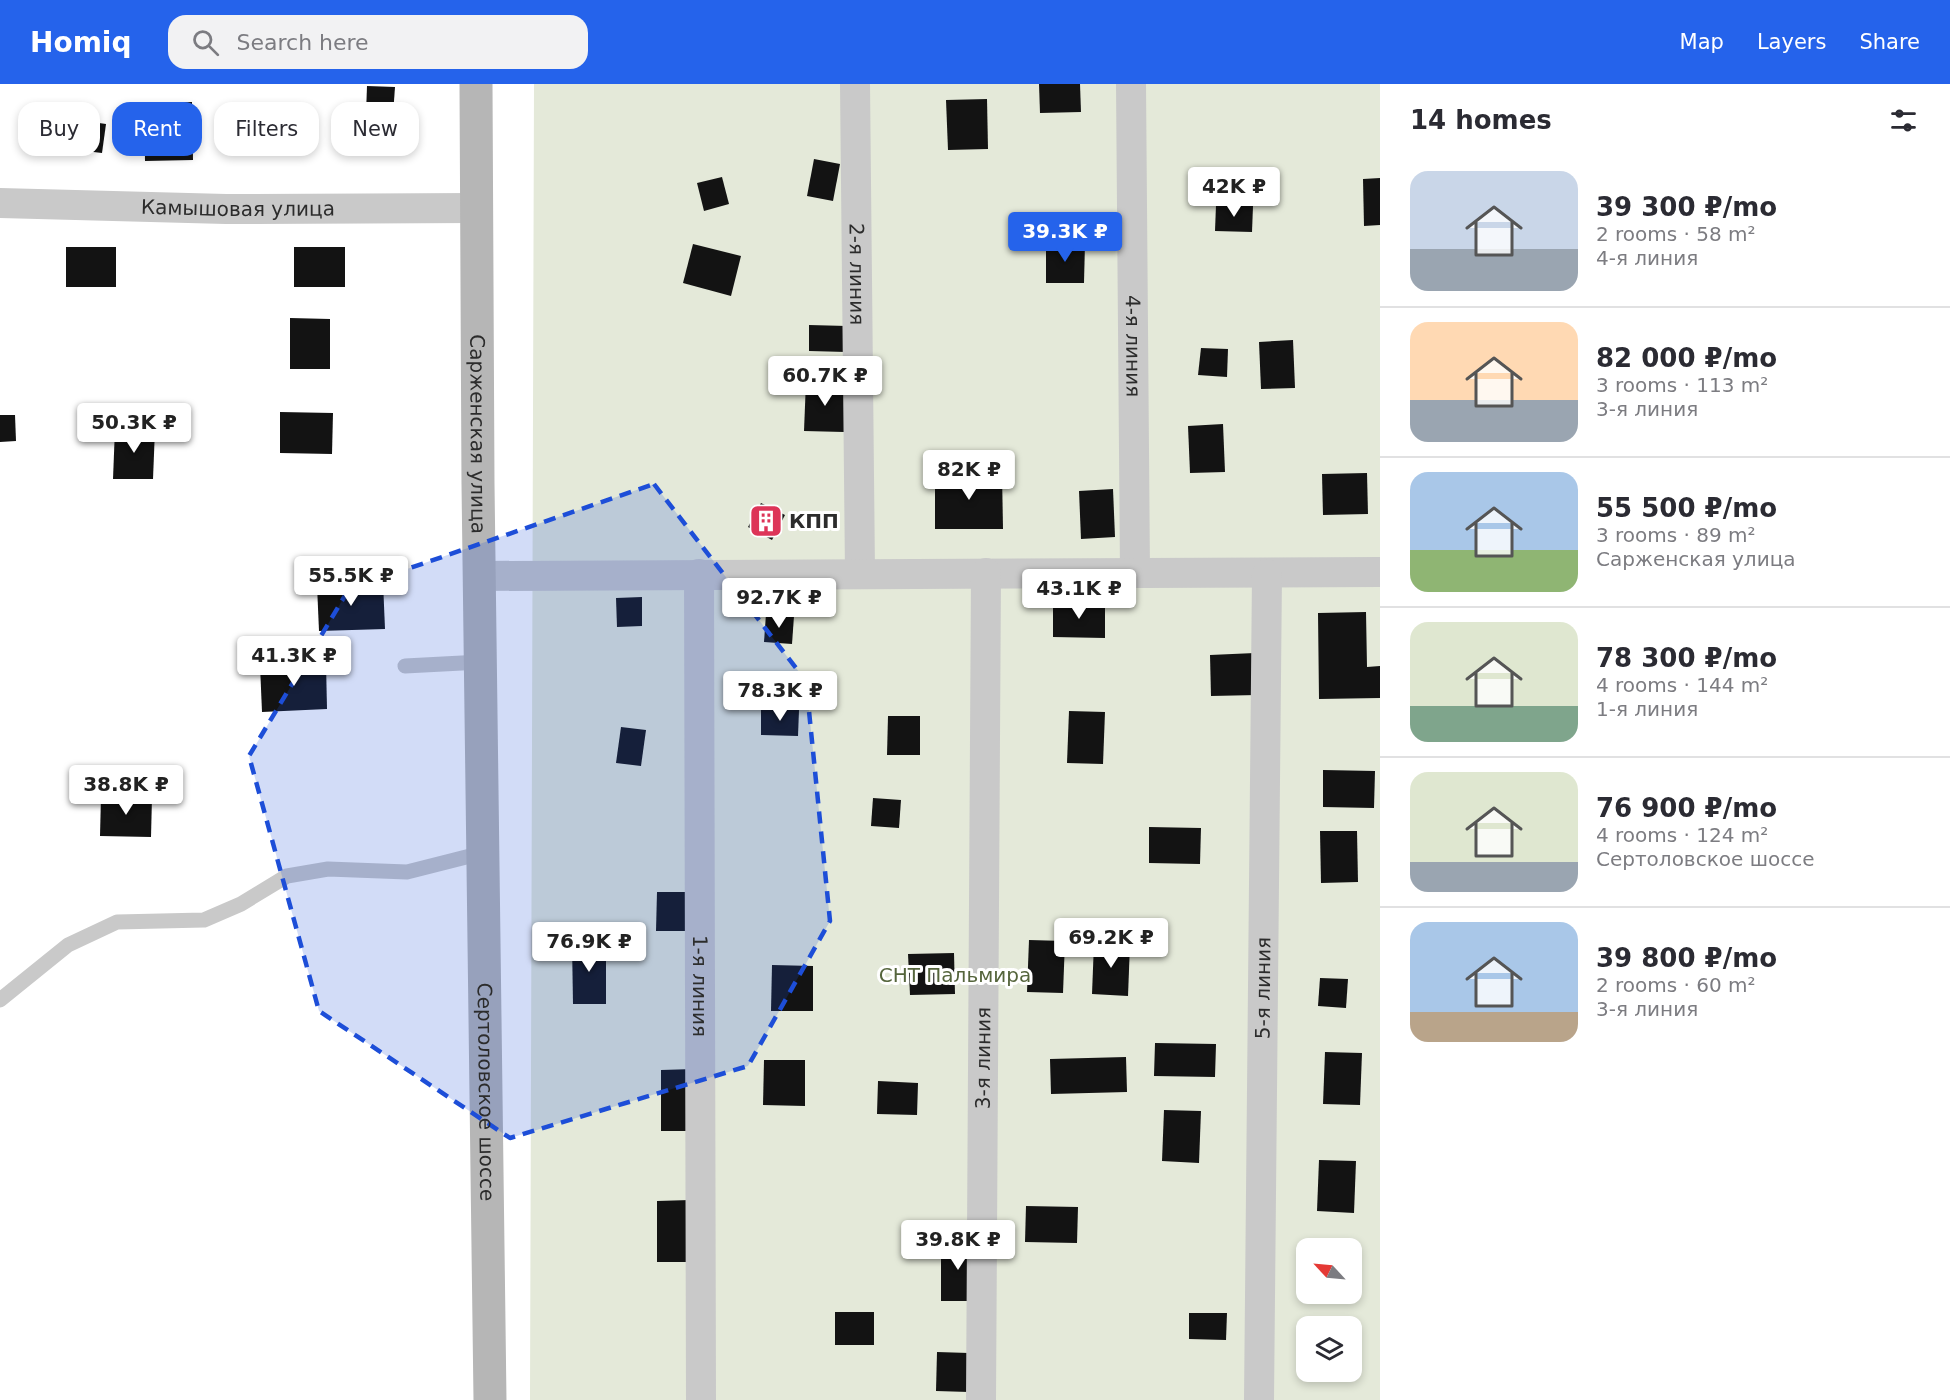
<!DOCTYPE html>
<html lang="en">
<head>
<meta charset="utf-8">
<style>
	:root { --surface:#fff; --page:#f2f2f3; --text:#2b2b33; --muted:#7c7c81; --line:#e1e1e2; --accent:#2563eb }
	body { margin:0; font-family:"DejaVu Sans",sans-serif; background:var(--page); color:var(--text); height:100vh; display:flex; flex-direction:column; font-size:22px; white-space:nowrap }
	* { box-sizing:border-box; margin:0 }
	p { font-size:20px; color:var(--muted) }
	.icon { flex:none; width:33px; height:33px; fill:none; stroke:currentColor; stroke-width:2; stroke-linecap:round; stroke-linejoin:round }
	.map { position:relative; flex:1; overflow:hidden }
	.side { display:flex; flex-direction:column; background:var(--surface); width:570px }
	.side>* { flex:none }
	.hud { position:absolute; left:18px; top:18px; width:570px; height:54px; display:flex; gap:12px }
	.needle { width:39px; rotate:296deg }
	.buttons { position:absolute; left:1296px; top:1154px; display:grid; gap:12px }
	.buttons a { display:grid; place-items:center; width:66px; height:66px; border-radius:12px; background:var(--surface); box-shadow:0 3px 9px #0003; font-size:30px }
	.price { position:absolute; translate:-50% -51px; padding:0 14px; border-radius:6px; background:#fff; color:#222; font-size:20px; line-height:39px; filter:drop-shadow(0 2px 3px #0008) }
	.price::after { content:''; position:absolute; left:50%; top:36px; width:18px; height:14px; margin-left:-9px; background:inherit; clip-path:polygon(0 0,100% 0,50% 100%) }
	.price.active { background:var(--accent); color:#fff }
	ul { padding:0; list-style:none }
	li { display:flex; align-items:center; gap:18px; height:150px; padding:0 30px }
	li+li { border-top:2px solid var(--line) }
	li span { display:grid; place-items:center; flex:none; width:168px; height:120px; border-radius:18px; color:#555 }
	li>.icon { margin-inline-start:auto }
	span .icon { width:72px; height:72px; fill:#fffc; stroke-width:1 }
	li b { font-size:26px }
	h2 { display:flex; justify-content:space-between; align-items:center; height:72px; padding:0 30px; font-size:26px }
	.chip { padding:0 21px; border-radius:18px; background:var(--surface); box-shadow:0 3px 9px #0003; font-size:21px; line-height:54px }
	.chip.active { background:var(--accent); color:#fff }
	header { display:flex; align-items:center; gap:36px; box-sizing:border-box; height:84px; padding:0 30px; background:var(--accent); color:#fff }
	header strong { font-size:28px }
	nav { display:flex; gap:33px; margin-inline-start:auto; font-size:21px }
	.search { width:420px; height:54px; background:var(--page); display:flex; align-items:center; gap:15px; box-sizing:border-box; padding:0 21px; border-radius:18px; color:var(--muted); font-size:22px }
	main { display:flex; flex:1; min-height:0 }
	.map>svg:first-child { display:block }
	.green { fill:#e4e9d9; fill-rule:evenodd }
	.building { fill:#131313 }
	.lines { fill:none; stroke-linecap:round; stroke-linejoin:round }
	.lane { stroke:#c9c9c9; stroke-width:15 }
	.street { stroke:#c9c9c9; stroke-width:30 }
	.secondary { stroke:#b6b6b6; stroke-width:33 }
	.marked { fill:#1d4ed8; fill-opacity:0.2; stroke:#1d4ed8; stroke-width:4.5; stroke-dasharray:12 8; stroke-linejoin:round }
	.labels { text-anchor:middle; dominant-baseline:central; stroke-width:6; stroke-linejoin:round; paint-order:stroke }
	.street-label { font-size:20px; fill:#2c2c2c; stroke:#fff }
	.poi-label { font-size:20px; font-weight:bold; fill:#2c2c2c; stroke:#fff; text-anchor:start }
	.park-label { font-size:20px; fill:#55653c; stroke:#fff }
</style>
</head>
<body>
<header>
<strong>Homiq</strong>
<div class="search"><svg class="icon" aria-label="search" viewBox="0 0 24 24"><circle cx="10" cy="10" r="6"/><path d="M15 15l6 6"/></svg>Search here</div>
<nav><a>Map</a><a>Layers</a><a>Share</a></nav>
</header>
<main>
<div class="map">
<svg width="1380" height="1316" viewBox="0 0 1380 1316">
	<rect width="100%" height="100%" fill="#fff"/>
	<path class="green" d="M534,0H1380V1316H530ZM1306,1164H1352V1209H1306ZM1306,1242H1352V1287H1306Z"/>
	<g class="building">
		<polygon points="1039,0 1080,0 1081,28 1040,29"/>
		<polygon points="367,2 395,3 393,31 366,30"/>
		<polygon points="987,15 988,65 948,66 946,16"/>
		<polygon points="192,18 193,76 145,77 144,19"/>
		<polygon points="64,34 106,40 102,69 60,64"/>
		<polygon points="814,75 840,80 833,117 807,112"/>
		<polygon points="722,93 729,120 704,127 697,99"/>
		<polygon points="1380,94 1380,141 1364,142 1363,95"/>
		<polygon points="1216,121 1253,122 1252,148 1215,147"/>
		<polygon points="1046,158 1085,159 1084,199 1046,199"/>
		<polygon points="693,160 741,172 731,212 683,199"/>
		<rect x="66" y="163" width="50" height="40"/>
		<rect x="294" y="163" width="51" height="40"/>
		<polygon points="290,234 330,235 330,285 290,285"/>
		<polygon points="809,241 847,242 846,268 809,267"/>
		<polygon points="1293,256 1295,304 1261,305 1259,258"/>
		<polygon points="1201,264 1228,265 1227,293 1198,291"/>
		<polygon points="806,297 847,299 844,348 804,347"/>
		<polygon points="280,328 333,329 332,370 280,369"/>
		<polygon points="0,331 15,331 16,357 0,358"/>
		<polygon points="1223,340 1225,388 1190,389 1188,342"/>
		<polygon points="115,344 155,345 153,395 113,395"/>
		<polygon points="935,389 1002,389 1003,445 935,445"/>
		<polygon points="1367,389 1368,430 1323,431 1322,390"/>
		<polygon points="1113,405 1115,453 1081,455 1079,407"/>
		<polygon points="761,419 785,431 772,456 748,443"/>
		<polygon points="383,498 385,545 319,547 317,501"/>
		<polygon points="642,513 642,542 617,543 616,514"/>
		<polygon points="1053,517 1105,518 1105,554 1053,553"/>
		<polygon points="1366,528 1367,583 1380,582 1380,614 1319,615 1318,529"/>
		<polygon points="766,530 794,532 792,560 764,558"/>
		<polygon points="1255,569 1257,611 1211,612 1210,571"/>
		<polygon points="326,579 327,625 262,628 260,581"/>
		<polygon points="761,625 799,626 798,652 761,651"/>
		<polygon points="1069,627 1105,628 1103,680 1067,679"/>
		<polygon points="888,632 920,632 920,671 887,671"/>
		<polygon points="621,643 646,646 641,682 616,679"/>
		<polygon points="1323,686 1375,687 1374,724 1323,723"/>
		<polygon points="101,712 152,713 151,753 100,752"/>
		<polygon points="873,714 901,716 899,744 871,742"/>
		<polygon points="1149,743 1201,744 1200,780 1149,779"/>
		<polygon points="1320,747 1357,747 1358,798 1321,799"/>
		<polygon points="657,808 689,808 689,847 656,847"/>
		<polygon points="1029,856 1065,857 1063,909 1027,908"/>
		<polygon points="606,858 606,920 573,920 572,859"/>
		<polygon points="1094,859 1130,860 1128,912 1092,910"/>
		<polygon points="954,869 955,910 910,911 908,870"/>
		<polygon points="772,881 813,882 813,927 771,927"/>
		<polygon points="1320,894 1348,895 1346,924 1318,922"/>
		<polygon points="1155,959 1216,960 1215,993 1154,992"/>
		<polygon points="1325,968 1362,969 1360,1021 1323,1020"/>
		<polygon points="1126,973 1127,1008 1051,1010 1050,975"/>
		<polygon points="764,976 805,976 805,1022 763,1021"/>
		<polygon points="694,985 694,1047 661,1047 661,986"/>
		<polygon points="878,997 918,999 917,1031 877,1030"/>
		<polygon points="1164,1026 1201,1027 1199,1079 1162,1077"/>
		<polygon points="1319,1076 1356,1077 1354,1129 1317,1127"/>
		<polygon points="690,1116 691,1178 657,1178 657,1117"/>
		<polygon points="1026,1122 1078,1123 1077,1159 1025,1158"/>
		<polygon points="941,1156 974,1156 975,1217 941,1217"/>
		<rect x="835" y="1228" width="39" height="33"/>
		<polygon points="1189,1229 1227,1229 1226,1256 1189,1255"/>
		<polygon points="937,1268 969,1269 969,1308 936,1307"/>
	</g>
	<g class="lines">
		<g class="lane">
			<polyline points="405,582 481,578"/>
			<polyline points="0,916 68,861 117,838 204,836 241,820 287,792 328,785 407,788 482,769"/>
		</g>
		<g class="street">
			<path id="s1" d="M855,0L860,489"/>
			<path id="s2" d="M1131,0L1135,489"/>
			<path id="s3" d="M0,119L226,125L477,124"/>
			<path id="s4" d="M699,490L701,1316"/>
			<polyline points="480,492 1380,488"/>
			<path id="s5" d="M981,1316L986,489"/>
			<path id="s6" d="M1259,1316L1267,490"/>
		</g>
		<path class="secondary" id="s7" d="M476,0L478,400L490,1316"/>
	</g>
	<path class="marked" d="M654,400L806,597L830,837L748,982L510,1054L319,927L249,672L349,505Z"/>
	<defs>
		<g id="building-square" transform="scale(1.725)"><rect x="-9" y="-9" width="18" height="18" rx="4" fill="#dd3458" stroke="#fff"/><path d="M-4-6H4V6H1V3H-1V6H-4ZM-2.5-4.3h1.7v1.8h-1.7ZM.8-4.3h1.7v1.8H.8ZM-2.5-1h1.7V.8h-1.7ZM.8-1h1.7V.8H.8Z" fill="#fff"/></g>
	</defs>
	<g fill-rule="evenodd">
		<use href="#building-square" x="766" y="437"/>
	</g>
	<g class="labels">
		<g class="street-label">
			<text stroke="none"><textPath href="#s3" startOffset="238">Камышовая улица</textPath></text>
			<text stroke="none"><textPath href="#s1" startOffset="190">2-я линия</textPath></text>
			<text stroke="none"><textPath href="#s2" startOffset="262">4-я линия</textPath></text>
			<text stroke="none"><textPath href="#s7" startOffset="350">Сарженская улица</textPath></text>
			<text stroke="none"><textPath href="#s4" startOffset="412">1-я линия</textPath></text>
			<text stroke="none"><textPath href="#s6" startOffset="412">5-я линия</textPath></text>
			<text stroke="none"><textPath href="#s5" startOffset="342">3-я линия</textPath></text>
			<text stroke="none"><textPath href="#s7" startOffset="1008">Сертоловское шоссе</textPath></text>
		</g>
		<g class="poi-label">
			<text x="789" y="437">КПП</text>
		</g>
		<g class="park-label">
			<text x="955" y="891">СНТ Пальмира</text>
		</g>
	</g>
</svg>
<div class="buttons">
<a><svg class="needle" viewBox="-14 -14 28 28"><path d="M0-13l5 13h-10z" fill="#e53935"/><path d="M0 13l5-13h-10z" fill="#7c7c81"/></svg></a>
<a><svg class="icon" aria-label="layers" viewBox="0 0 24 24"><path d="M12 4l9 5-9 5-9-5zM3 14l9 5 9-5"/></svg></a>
</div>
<b class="price" style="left:1234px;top:134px">42K ₽</b>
<b class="price active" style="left:1065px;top:179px">39.3K ₽</b>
<b class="price" style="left:825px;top:323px">60.7K ₽</b>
<b class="price" style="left:134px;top:370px">50.3K ₽</b>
<b class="price" style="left:969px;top:417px">82K ₽</b>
<b class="price" style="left:351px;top:523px">55.5K ₽</b>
<b class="price" style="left:1079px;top:536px">43.1K ₽</b>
<b class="price" style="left:779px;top:545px">92.7K ₽</b>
<b class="price" style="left:294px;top:603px">41.3K ₽</b>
<b class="price" style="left:780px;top:638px">78.3K ₽</b>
<b class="price" style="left:126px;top:732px">38.8K ₽</b>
<b class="price" style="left:1111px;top:885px">69.2K ₽</b>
<b class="price" style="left:589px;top:889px">76.9K ₽</b>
<b class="price" style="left:958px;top:1187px">39.8K ₽</b>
<div class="hud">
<a class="chip">Buy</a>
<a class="chip active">Rent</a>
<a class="chip">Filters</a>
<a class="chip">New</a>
</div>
</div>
<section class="side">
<h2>14 homes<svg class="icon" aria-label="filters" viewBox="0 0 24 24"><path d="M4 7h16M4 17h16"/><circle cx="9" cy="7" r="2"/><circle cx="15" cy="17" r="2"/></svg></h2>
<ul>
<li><span style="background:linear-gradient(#c9d6e8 65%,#9aa5b1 0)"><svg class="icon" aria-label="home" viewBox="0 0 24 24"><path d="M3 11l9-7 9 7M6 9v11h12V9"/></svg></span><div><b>39 300 ₽/mo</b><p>2 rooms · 58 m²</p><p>4-я линия</p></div></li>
<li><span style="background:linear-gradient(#ffd9b3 65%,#9aa5b1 0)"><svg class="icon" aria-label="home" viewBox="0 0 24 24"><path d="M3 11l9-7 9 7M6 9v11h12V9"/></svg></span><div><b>82 000 ₽/mo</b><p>3 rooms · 113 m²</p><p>3-я линия</p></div></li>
<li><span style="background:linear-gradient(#a9c7e8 65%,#8fb573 0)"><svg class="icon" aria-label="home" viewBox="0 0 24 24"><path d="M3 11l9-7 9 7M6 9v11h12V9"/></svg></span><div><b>55 500 ₽/mo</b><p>3 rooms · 89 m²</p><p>Сарженская улица</p></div></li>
<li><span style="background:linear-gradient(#dfe7d0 70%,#7fa58c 0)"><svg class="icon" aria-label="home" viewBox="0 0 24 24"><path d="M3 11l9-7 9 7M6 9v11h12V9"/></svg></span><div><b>78 300 ₽/mo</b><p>4 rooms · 144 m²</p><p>1-я линия</p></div></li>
<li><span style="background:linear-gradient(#dfe7d0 75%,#9aa5b1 0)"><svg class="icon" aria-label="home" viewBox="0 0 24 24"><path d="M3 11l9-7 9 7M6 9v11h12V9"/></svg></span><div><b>76 900 ₽/mo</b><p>4 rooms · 124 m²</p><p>Сертоловское шоссе</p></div></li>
<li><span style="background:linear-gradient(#a9c7e8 75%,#b9a48a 0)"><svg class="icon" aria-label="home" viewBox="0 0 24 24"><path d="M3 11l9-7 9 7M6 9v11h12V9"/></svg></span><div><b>39 800 ₽/mo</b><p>2 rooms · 60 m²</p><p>3-я линия</p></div></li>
</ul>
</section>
</main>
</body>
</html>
